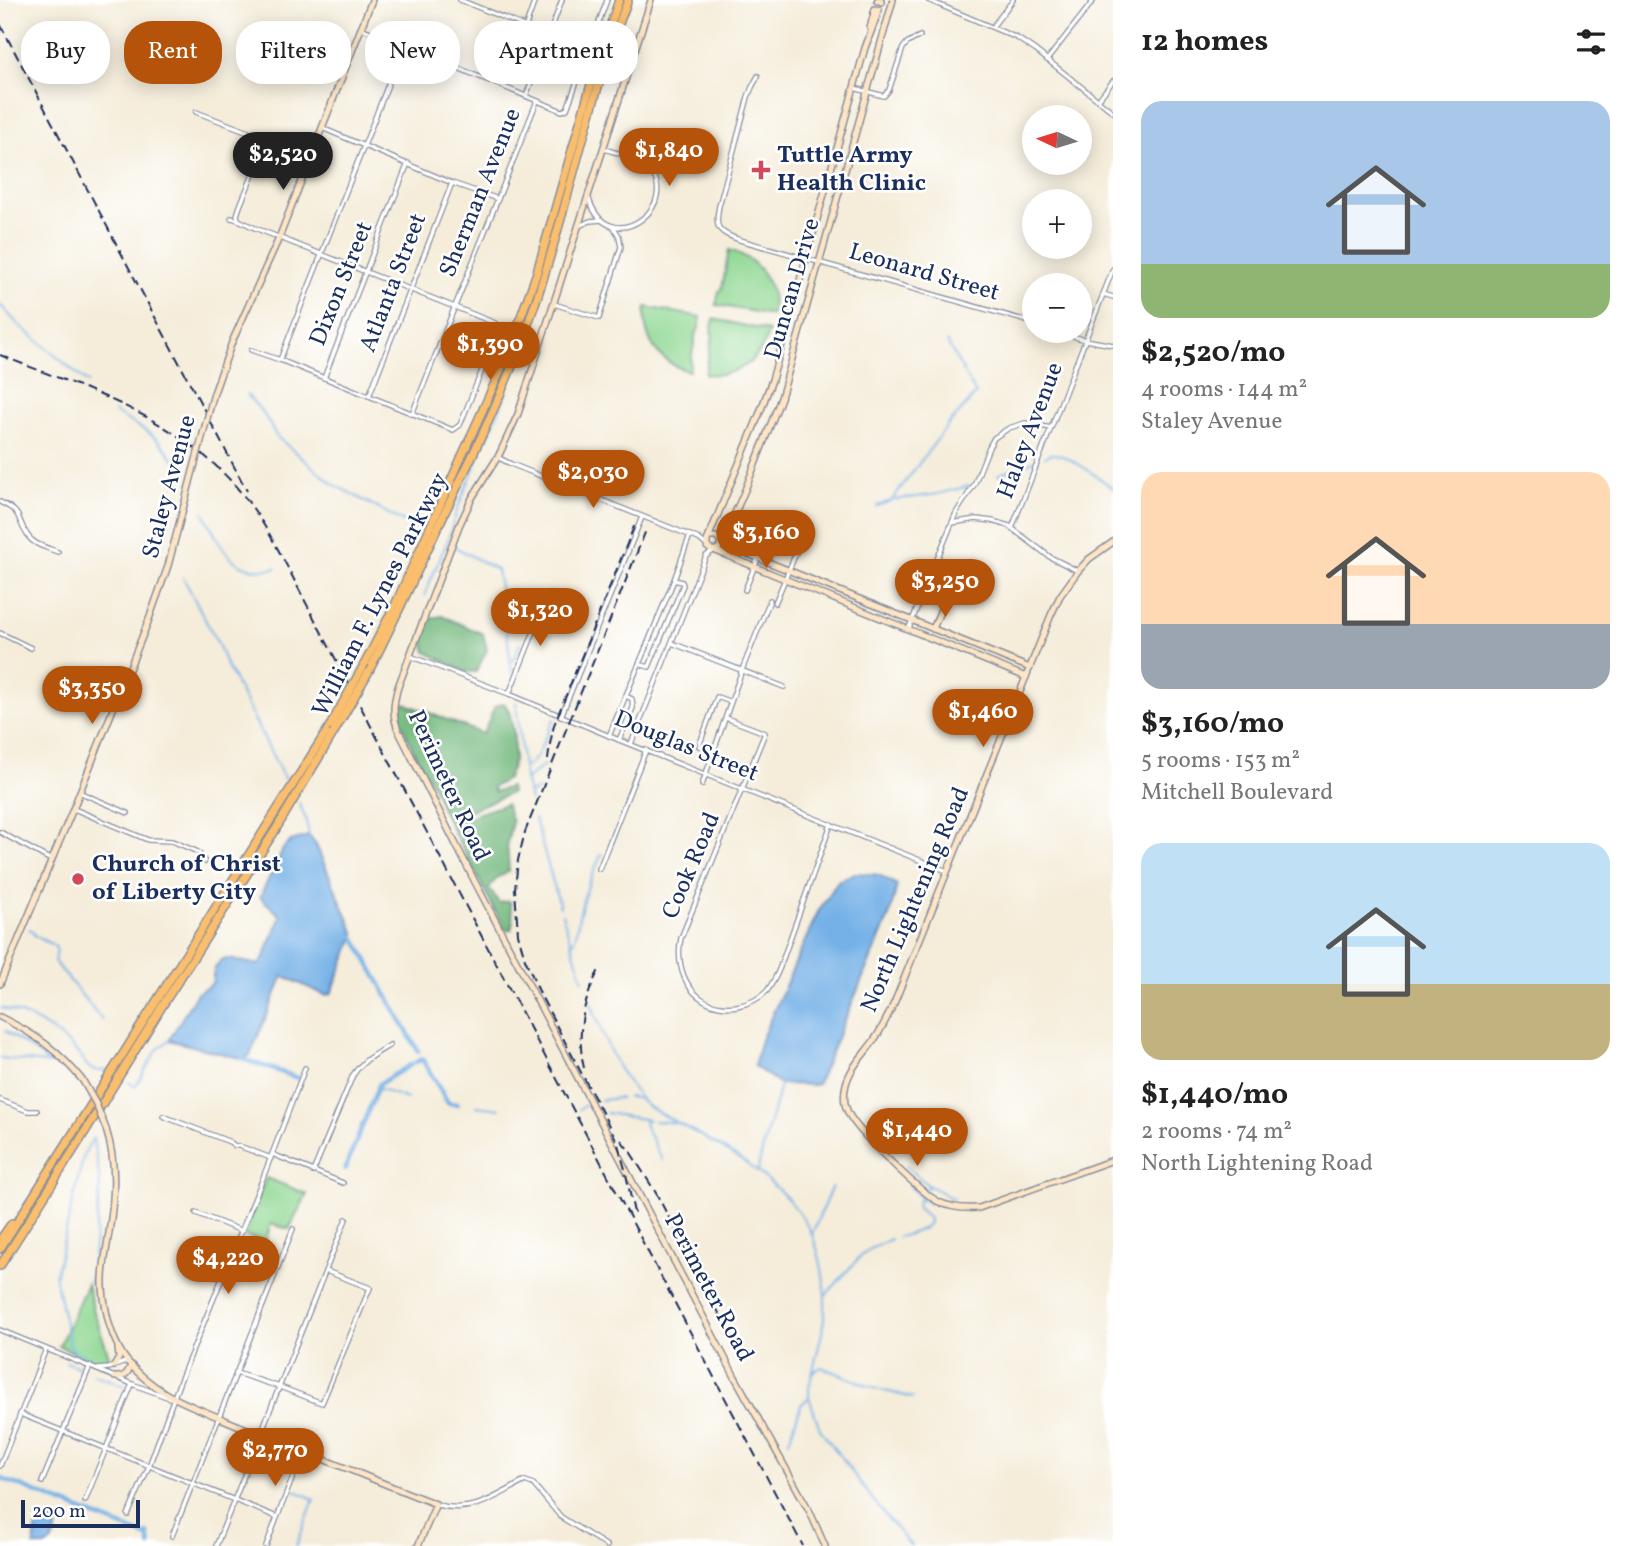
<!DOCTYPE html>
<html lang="en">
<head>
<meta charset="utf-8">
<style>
	:root { --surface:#fff; --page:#f6f6f6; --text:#222; --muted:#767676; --accent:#b45309 }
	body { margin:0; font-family:Vollkorn,serif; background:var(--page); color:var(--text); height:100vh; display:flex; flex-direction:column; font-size:26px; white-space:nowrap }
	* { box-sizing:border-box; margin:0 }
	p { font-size:23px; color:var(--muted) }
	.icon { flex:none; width:38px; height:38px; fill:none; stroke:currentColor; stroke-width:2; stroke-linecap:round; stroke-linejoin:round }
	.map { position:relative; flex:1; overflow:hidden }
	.panel { display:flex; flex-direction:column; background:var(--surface); width:525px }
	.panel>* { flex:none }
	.guide { position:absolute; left:21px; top:21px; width:665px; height:63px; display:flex; gap:14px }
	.needle { width:46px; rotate:274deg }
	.buttons { position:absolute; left:1022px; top:105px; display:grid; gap:14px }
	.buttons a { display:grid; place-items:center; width:70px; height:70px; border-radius:50%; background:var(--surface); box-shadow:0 4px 18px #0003; font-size:35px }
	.scale { position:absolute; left:21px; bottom:18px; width:119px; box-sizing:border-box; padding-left:7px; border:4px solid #1b2f5e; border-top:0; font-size:19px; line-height:24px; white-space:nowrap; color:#1b2f5e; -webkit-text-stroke:5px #fff; paint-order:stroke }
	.price { position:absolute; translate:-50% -60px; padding:0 16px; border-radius:24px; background:var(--accent); color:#fff; font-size:23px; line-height:46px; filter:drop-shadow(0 2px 4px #0008) }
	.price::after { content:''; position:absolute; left:50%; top:42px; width:21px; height:16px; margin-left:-10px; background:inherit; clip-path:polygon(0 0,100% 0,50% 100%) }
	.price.on { background:#222; color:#fff }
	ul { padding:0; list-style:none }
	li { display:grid; align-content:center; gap:14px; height:371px; padding:0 28px }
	li span { display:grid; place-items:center; height:217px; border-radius:21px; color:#555 }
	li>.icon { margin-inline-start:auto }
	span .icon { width:126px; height:126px; fill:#fffc; stroke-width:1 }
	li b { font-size:30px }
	h2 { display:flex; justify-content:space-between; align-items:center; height:84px; padding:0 28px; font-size:30px }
	.pill { padding:0 24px; border-radius:28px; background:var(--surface); box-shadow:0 4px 18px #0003; font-size:24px; line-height:63px }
	.pill.on { background:var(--accent); color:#fff }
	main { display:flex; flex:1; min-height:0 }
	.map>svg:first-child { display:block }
	.green { fill:#8ed792; stroke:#548378; stroke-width:2 }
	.forest { fill:#72b87c; stroke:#46746d; stroke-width:2 }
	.water { fill:#75b1e7; stroke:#4870a2; stroke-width:2 }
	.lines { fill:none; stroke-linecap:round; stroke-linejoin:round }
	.stream { stroke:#75b1e7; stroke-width:2 }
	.canal { stroke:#75b1e7; stroke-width:4.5 }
	.street-casing { stroke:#888e9c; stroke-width:6 }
	.secondary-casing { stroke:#888e9c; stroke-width:8 }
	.highway-casing { stroke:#888e9c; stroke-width:10 }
	.street { stroke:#fff; stroke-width:3.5 }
	.secondary { stroke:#fde5c5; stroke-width:5 }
	.highway { stroke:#fabe6d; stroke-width:7 }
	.rail { stroke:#1b2f5e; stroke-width:2; stroke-dasharray:10 5; stroke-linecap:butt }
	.secondary-bridge-casing { stroke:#888e9c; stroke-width:8; stroke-linecap:butt }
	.highway-bridge-casing { stroke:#888e9c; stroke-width:10; stroke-linecap:butt }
	.secondary-bridge { stroke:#fde5c5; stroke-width:5 }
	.highway-bridge { stroke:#fabe6d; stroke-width:7 }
	.poi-dot { fill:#d1495b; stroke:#fff; stroke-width:2.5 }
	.labels { text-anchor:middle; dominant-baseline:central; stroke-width:5; stroke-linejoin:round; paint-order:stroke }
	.poi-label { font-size:24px; font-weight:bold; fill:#1b2f5e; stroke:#fff; text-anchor:start }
	.street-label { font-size:24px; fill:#1b2f5e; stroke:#fff }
</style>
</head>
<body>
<main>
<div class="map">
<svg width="1113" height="1546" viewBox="0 0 1113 1546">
	<rect width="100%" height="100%" fill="#fff"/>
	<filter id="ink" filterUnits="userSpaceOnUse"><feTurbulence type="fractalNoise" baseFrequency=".0143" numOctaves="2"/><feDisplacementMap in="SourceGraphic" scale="14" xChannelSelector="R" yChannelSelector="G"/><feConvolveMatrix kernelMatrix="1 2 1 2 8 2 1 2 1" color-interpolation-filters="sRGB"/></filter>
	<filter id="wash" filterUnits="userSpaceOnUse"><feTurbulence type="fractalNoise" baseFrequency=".00686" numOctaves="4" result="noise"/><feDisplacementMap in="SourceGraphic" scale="28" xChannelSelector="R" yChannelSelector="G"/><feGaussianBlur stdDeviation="1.57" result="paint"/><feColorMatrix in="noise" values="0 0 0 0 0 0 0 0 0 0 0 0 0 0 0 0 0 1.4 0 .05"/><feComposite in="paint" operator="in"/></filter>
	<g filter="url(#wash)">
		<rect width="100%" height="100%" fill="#f5edda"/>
		<g class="green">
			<path d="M729,250C759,259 777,284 772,315L716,305L719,291L722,289Z"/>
			<path d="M646,307L701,317L698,331L696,332L689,371C659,363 641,338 646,307Z"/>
			<path d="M714,319L769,331C761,361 736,378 705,374L713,335L711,332Z"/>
			<polygon points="266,1178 307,1194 289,1229 271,1224 265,1242 243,1235"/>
			<polygon points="87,1284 93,1309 109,1356 109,1360 107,1363 101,1365 59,1346"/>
		</g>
		<g class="forest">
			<path d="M442,616L483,634L487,650L476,672H466L426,652C422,640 423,629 430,618Z"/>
			<polygon points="404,703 483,734 495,706 504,703 509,711 514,735 514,760 507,779 493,787 494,792 510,787 511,793 459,815 465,818 506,804 512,822 507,843 509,871 497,878 489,888 499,903 510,901 513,921 511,930 505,930 442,809 433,786 414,752 400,720 402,705"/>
		</g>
		<g class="water">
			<polygon points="309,836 316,845 355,934 331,994 325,995 283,976 250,1055 243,1059 169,1040 197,993 212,984 214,970 221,960 230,959 259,965 264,957 281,916 260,897 283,849 291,841"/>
			<polygon points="855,873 879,875 897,885 890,914 817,1085 780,1084 754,1066 761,1040 818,912 838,881"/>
			<path d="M44,1518L56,1523C58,1530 54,1536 51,1543L44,1546H34L37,1519Z"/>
		</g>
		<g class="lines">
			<g class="stream">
				<polyline points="0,305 19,325 88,383"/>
				<polyline points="247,395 263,413 277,437 333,484 415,528"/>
				<path d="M114,412C139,428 157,433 174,460"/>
				<polyline points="487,439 507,392"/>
				<path d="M1045,457C1049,455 1050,453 1055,454C1068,454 1102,480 1113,488"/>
				<polyline points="998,475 1034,461"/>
				<polyline points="894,500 938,494 969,486"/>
				<polyline points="877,506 891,501 948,425 976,394 947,342"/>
				<path d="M203,511C221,545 230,577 276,568"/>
				<polyline points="455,547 497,570 504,609 512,674"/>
				<polyline points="183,577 218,644 225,662 285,780"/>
				<polyline points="424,596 447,542 460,502 482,449"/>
				<polyline points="513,661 520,643"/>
				<polyline points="516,702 523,768 530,801"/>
				<polyline points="539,751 554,719"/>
				<polyline points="524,768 530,764 538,754"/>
				<polyline points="526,780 544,765"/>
				<polyline points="530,793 539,789"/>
				<polyline points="299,803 306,820 309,836"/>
				<polyline points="535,819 560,907"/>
				<polyline points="612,843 618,827"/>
				<polyline points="562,914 583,980"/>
				<polyline points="29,929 32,931 35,936 55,946 57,952 54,961 102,1020"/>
				<path d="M572,944C577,936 577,927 579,917C583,897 592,873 602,854"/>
				<polyline points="591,1003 606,1042 619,1069 642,1101"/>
				<path d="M1,1008C29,1014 57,1031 77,1052C81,1057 86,1066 91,1069C96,1071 102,1071 107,1070"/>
				<polyline points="5,1031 40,1055 48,1063"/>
				<polyline points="0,1058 53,1064"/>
				<polyline points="129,1082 135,1087 157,1050 169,1040"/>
				<polyline points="378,1088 407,1099"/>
				<path d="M628,1097L637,1098L650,1108C705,1138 787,1176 813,1237C820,1255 824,1276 825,1295"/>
				<polyline points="601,1100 620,1098"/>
				<polyline points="476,1106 500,1109"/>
				<polyline points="579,1109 586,1105"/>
				<polyline points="606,1113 649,1120"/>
				<polyline points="644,1119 645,1126 662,1160"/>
				<polyline points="654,1121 677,1123"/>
				<polyline points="906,1166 929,1186 927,1188"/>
				<path d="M758,1170C763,1141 774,1113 780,1084"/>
				<polyline points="910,1186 920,1197 930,1204"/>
				<polyline points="930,1186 953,1199"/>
				<polyline points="812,1234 832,1186"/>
				<path d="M898,1237C905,1235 930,1230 929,1220C929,1216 920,1210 917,1207L918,1201L921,1197"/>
				<polyline points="891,1239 870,1249 858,1259 825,1296 825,1311 822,1333 809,1387 809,1397 820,1429 880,1509 911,1546"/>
				<polyline points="90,1283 100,1190 99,1174 93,1139"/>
				<polyline points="76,1353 91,1359"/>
				<polyline points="74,1354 75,1352 70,1346 55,1277 84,1154 93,1138"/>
				<polyline points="96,1361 103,1363 111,1358"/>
				<polyline points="66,1362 82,1369"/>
				<polyline points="813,1372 821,1367 877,1389 913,1398"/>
				<polyline points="93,1374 125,1386"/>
				<polyline points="166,1403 168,1410"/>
				<polyline points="789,1441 801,1405 809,1397"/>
				<polyline points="291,1489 314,1499 302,1531"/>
				<polyline points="296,1546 301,1533"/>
			</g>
			<g class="canal">
				<polyline points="354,937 418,1051"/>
				<polyline points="243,1059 298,1078"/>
				<polyline points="416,1062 422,1059 448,1103 457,1104"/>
				<polyline points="345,1169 379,1084 412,1064"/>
				<polyline points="0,1478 148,1537"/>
				<polyline points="148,1533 150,1546"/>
			</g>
		</g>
	</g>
	<g filter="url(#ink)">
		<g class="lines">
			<g class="street-casing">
				<g id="street">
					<polyline points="460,0 524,26 526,25"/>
					<polyline points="928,0 1017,38 1035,50 1113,112"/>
					<polyline points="993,26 1013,0"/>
					<polyline points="361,28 562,111 567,109 607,0"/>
					<polyline points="520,43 535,0"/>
					<polyline points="1047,60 1094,0"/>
					<path d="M758,76L752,87L748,97L719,206C714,229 718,232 740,240L1034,323"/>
					<polyline points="492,82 506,47"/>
					<polyline points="854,88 884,96 889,90 903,48 907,43 920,36"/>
					<polyline points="526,96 562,0"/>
					<polyline points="1098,100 1113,81"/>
					<polyline points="196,112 267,139 277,140 311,155"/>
					<polyline points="322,128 452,183 498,199"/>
					<path d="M589,199C610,264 689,200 644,165C633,156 617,153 604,149"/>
					<path d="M231,218C239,219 246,224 255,228L495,323C498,330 495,336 493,343L460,425L453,430L280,360L251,350"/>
					<polyline points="238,219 237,215 240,206 267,140"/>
					<polyline points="579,226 590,221 601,220"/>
					<polyline points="1103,294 1113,297"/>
					<polyline points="554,304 599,318 621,247 619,236 613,226"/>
					<polyline points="1057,331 1085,340 1113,345"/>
					<polyline points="280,360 411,26"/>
					<polyline points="324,378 408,163"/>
					<polyline points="369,396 452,183"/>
					<polyline points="412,414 537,101"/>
					<polyline points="497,457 511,464 699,539 706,545"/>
					<path d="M0,502C25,514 15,518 28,536C34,545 48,548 58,552"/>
					<polyline points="952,523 976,519 992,521 1009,526 1050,557 1078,571"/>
					<polyline points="1012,528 1113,269"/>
					<polyline points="745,590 765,541"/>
					<polyline points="775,603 796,553"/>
					<polyline points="909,628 956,513 974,485 989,447 994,438 1009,428 1025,423 1051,428"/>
					<polyline points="0,633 31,648"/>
					<polyline points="672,643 784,687"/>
					<polyline points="410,656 509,694 619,740 947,871"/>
					<polyline points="639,664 649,667 683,585 682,582 674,580"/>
					<polyline points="509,694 549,594"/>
					<polyline points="561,716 642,517"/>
					<path d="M726,718L765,733L681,938C673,975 696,1012 737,1006C748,1004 759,999 767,991C772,984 777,975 780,967L831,824"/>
					<polyline points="609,736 674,580 690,535"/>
					<polyline points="619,740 633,708 632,699 626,696"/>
					<polyline points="631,744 706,556 713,551"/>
					<polyline points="714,752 699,746 717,697 731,702"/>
					<polyline points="702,785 742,670 770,600"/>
					<polyline points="81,793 128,813"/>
					<polyline points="74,809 148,840 172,841 198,852 205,862"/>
					<polyline points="0,832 51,860"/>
					<polyline points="599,869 646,750"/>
					<polyline points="0,1100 28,1111 37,1111"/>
					<polyline points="163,1116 230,1142 235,1146 239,1146 271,1158"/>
					<polyline points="272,1154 343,1183"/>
					<path d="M313,1172L353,1075C363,1060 375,1054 390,1045"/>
					<polyline points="196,1213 242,1231"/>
					<polyline points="215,1243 234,1250"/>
					<polyline points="185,1265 223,1278"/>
					<polyline points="0,1330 132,1384 170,1398"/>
					<polyline points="98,1369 109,1368 128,1361"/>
					<polyline points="236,1373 280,1387 322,1403 370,1288 326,1271"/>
					<polyline points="20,1414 277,1517"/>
					<polyline points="0,1466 46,1349"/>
					<polyline points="42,1482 90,1366"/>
					<polyline points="85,1501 132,1384"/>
					<path d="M437,1505C474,1514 494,1497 525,1481L533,1484L561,1517L607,1546"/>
					<polyline points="128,1515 149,1466 180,1381 261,1183 305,1068"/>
					<polyline points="172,1536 293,1229"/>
					<polyline points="216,1546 346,1219"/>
					<polyline points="266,1546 303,1451"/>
				</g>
			</g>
			<g class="secondary-casing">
				<g id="secondary">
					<path d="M651,0L518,414L499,455L472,498L459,526L398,687C393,704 392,716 399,732L476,884L735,1377L810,1512L825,1546"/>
					<polyline points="877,1 878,0"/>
					<polyline points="881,2 881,0"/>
					<polyline points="870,28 875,9"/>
					<polyline points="214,393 232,342 279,238 372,0"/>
					<path d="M710,537H716L721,542L720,547C715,552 712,551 707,547V541L759,415L772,380L865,48L879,10"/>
					<polyline points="721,542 728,529 745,490 781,398 893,0"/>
					<path d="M1113,542L1089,559L1078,571L1060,596L1051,615L895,1001C889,1014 883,1027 875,1039C864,1055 848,1069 845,1089C844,1096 844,1104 847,1110C853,1129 919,1190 937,1201C950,1208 965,1209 979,1208L1113,1160"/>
					<polyline points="721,543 1030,668"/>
					<polyline points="716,551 1026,677"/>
					<polyline points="933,629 941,609"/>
					<polyline points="0,984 73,809 148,622 168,566 193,471"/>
					<path d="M0,1017C35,1034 58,1050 83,1081"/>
					<path d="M106,1129C118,1166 114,1201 108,1239C105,1259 101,1278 104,1298C107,1321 113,1343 128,1362C155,1393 182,1402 218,1417C246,1429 274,1440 302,1451C347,1468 391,1487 436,1504L418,1546"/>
					<polyline points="114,1366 119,1358 118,1348"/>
					<path d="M115,1377C125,1378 128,1373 131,1365"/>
				</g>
			</g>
			<g class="highway-casing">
				<g id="highway">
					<polyline points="365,663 396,603 506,358 536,275 596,67 619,0"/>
					<path d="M368,673C395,620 420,565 446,510C474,453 502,395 524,335C565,225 585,109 628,0"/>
					<polyline points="0,1240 12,1223"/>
					<polyline points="0,1249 330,726"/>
					<polyline points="0,1266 80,1140 166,1000 276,829 333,734"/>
				</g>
			</g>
			<use href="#street" class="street"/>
			<use href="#secondary" class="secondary"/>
			<use href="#highway" class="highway"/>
			<g class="rail">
				<polyline points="0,24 247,491"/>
				<path d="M0,355C94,393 190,420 252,507C276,541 294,581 314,618L803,1546"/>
				<polyline points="548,760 550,744 554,725 635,524"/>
				<path d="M584,1068C576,1033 583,1000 600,968"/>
				<polyline points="621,1140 631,1153 656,1193 742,1357"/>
				<polyline points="634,1213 625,1169 617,1141 541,996 525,959 518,934 515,889 518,860 525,832 646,530"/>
			</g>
			<g class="secondary-bridge-casing">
				<g id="secondary-bridge">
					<polyline points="193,471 214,393"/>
					<polyline points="83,1081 96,1104 106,1129"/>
				</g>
			</g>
			<g class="highway-bridge-casing">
				<g id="highway-bridge">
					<polyline points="330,726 365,663"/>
					<polyline points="333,734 368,673"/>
				</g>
			</g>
			<use href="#secondary-bridge" class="secondary-bridge"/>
			<use href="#highway-bridge" class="highway-bridge"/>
		</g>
	</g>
	<g class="poi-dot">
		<path d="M757.5 159.5h7v7h7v7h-7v7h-7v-7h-7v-7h7z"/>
		<circle cx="78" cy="879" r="7"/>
	</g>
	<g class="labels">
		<g class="poi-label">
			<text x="777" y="156">Tuttle Army<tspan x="777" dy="28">Health Clinic</tspan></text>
			<text x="92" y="865">Church of Christ<tspan x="92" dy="28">of Liberty City</tspan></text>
		</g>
		<g class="street-label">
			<text transform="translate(481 193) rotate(-68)">Sherman Avenue</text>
			<text transform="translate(924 273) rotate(16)">Leonard Street</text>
			<text transform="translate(394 283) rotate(-69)">Atlanta Street</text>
			<text transform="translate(342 284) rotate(-68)">Dixon Street</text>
			<text transform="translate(793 289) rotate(-74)">Duncan Drive</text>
			<text transform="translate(1031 431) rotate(-69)">Haley Avenue</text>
			<text transform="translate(170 487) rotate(-75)">Staley Avenue</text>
			<text transform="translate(381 595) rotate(-63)">William F. Lynes Parkway</text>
			<text transform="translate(686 747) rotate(22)">Douglas Street</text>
			<text transform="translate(448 786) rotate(65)">Perimeter Road</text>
			<text transform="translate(692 866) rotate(-67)">Cook Road</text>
			<text transform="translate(916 900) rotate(-67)">North Lightening Road</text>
			<text transform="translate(708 1288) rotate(62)">Perimeter Road</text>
		</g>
	</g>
</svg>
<div class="buttons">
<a><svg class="needle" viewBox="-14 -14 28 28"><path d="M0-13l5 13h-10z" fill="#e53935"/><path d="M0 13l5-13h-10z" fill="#767676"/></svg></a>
<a>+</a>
<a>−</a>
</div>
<div class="scale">200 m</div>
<b class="price" style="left:669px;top:188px">$1,840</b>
<b class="price on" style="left:283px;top:192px">$2,520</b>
<b class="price" style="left:490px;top:382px">$1,390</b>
<b class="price" style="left:593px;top:510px">$2,030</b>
<b class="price" style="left:766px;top:570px">$3,160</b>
<b class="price" style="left:945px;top:619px">$3,250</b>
<b class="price" style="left:540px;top:648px">$1,320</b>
<b class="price" style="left:92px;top:726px">$3,350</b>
<b class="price" style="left:983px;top:749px">$1,460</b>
<b class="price" style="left:917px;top:1168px">$1,440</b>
<b class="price" style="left:228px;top:1296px">$4,220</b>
<b class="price" style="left:275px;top:1488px">$2,770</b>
<div class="guide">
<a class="pill">Buy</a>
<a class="pill on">Rent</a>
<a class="pill">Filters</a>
<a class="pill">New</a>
<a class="pill">Apartment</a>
</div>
</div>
<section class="panel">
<h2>12 homes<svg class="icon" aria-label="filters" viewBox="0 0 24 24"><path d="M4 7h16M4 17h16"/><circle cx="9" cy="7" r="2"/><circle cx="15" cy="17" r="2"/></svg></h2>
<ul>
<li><span style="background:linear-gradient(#a9c7e8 75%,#8fb573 0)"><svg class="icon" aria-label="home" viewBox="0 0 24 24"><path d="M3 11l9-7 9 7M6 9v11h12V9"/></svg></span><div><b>$2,520/mo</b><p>4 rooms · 144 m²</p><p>Staley Avenue</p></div></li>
<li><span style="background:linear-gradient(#ffd9b3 70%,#9aa5b1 0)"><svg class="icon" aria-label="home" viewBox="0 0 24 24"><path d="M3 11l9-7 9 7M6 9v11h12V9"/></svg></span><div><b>$3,160/mo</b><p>5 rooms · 153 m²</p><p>Mitchell Boulevard</p></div></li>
<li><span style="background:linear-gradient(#bfe0f5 65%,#c2b280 0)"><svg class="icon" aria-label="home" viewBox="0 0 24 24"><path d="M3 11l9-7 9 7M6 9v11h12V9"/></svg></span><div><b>$1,440/mo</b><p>2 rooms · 74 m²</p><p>North Lightening Road</p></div></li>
</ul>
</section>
</main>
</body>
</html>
